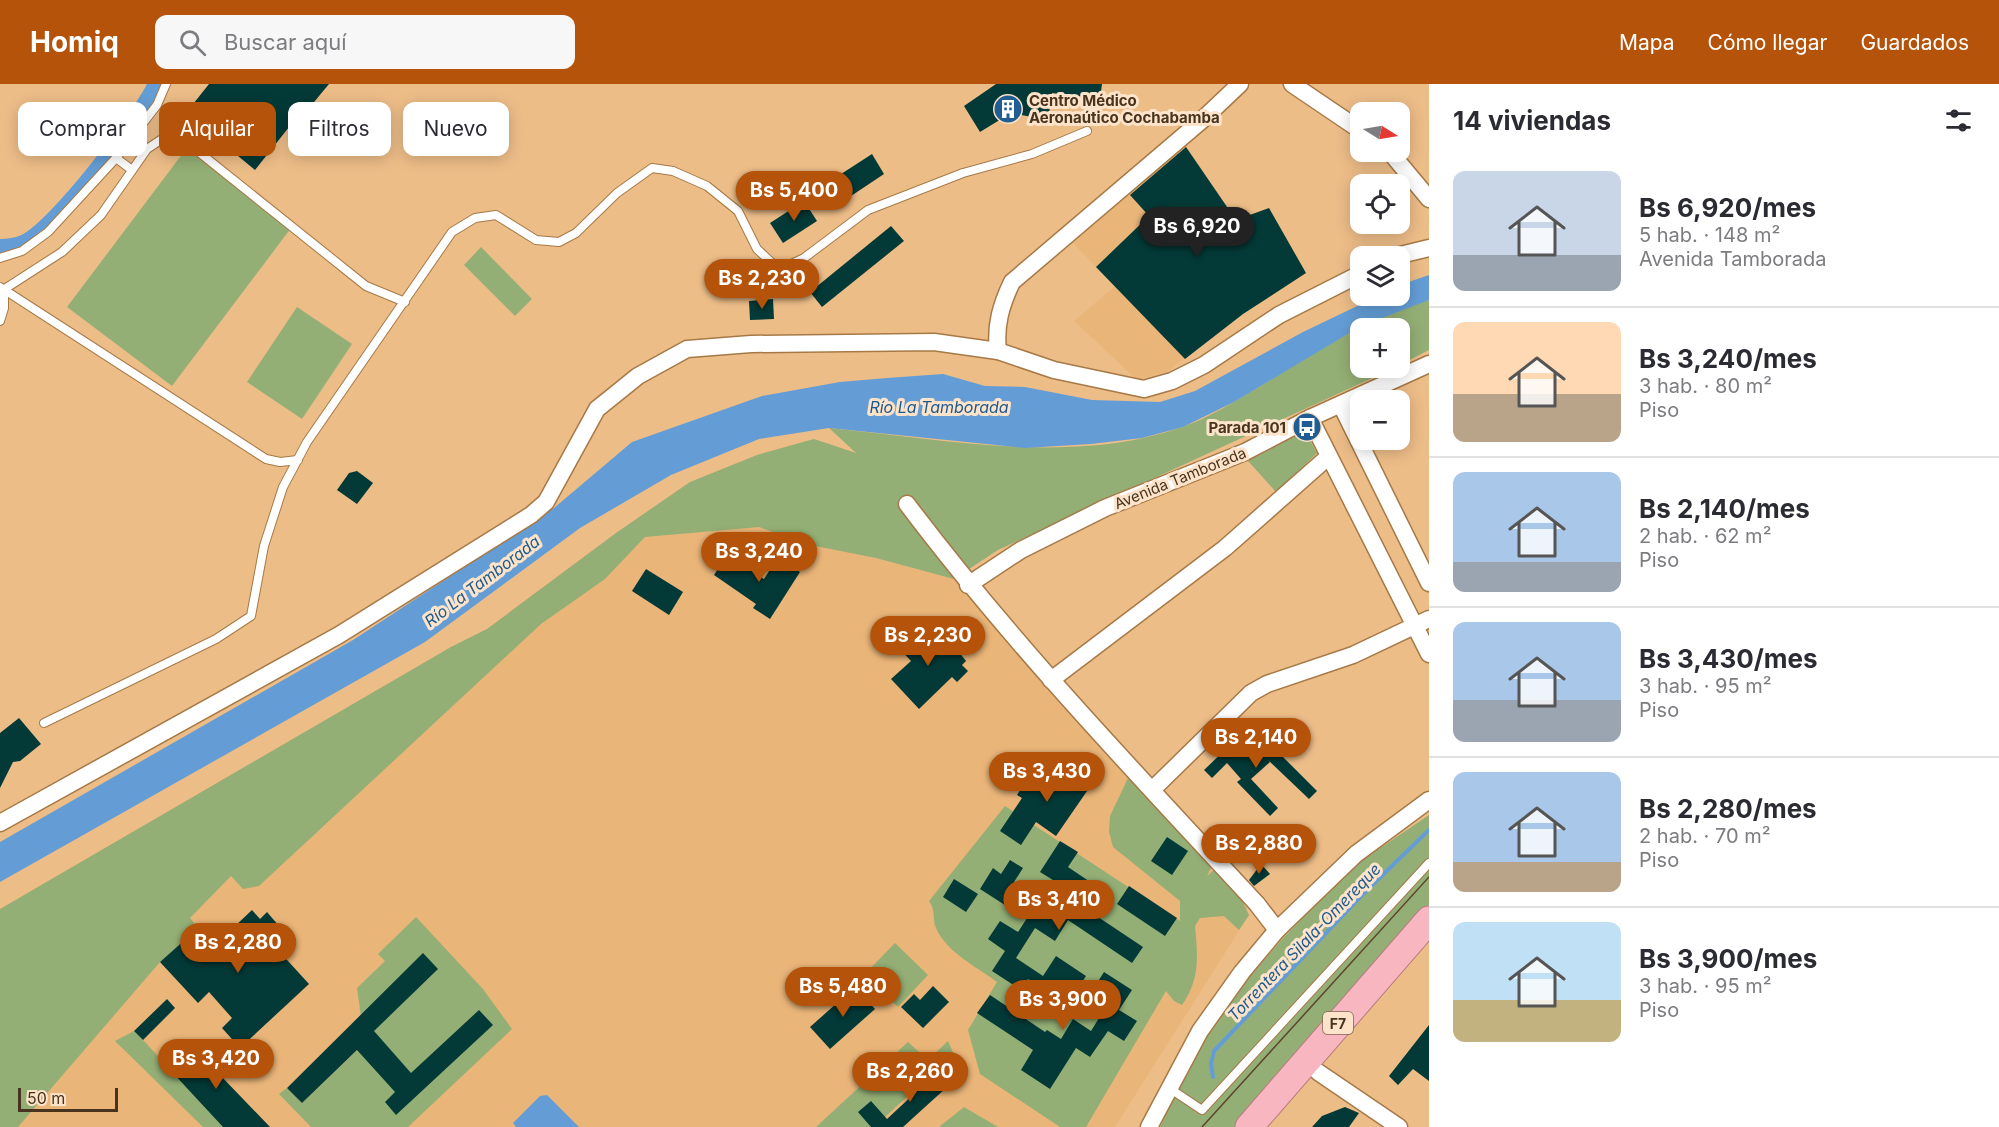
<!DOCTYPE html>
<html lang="es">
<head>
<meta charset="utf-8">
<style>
	:root { --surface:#fff; --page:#f7f7f7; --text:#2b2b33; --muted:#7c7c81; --line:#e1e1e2; --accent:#b45309 }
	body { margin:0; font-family:Inter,sans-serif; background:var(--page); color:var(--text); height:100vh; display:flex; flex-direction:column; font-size:22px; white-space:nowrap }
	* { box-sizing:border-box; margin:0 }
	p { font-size:20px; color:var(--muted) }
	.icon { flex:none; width:33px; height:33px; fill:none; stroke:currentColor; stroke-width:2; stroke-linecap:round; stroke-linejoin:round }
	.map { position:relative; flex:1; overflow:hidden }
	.details { display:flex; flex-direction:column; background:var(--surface); width:570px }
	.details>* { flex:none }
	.hud { position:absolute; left:18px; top:18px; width:570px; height:54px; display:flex; gap:12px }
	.needle { width:39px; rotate:101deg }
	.buttons { position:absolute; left:1350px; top:18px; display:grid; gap:12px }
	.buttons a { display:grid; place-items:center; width:60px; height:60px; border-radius:12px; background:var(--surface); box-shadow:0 3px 15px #0003; font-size:30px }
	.scale { position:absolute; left:18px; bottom:15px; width:100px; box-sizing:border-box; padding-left:6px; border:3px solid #48341e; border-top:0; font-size:16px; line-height:21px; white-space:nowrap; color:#48341e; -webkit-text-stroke:4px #fce3c9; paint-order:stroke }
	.price { position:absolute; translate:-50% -51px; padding:0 14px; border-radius:21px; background:var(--accent); color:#fff; font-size:20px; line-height:39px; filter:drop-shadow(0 2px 3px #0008) }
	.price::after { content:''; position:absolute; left:50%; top:36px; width:18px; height:14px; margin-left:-9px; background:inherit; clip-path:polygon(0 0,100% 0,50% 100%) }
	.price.active { background:#222; color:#fff }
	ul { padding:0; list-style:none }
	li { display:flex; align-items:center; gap:18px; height:150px; padding:0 24px }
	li+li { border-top:2px solid var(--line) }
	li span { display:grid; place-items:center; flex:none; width:168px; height:120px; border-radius:12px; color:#555 }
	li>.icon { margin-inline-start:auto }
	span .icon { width:72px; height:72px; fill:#fffc; stroke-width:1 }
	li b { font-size:26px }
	h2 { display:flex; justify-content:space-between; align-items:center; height:72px; padding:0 24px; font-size:26px }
	.tag { padding:0 21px; border-radius:12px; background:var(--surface); box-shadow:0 3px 15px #0003; font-size:21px; line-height:54px }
	.tag.active { background:var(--accent); color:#fff }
	header { display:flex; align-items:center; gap:36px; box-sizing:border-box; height:84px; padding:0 30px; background:var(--accent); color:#fff }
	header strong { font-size:28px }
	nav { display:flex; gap:33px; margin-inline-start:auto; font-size:21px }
	.search { width:420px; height:54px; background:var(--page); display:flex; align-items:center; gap:15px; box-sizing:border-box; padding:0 21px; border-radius:12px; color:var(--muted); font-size:22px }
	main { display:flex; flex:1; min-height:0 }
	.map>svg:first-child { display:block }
	.built { fill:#eab579 }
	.green { fill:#94af75 }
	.water { fill:#649dd5 }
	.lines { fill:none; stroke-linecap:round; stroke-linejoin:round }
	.stream { stroke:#649dd5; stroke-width:4 }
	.canal { stroke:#649dd5; stroke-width:14 }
	.building { fill:#033a37 }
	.service-casing { stroke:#a67946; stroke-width:10 }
	.minor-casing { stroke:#a67946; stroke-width:19 }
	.trunk-casing { stroke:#b87c7d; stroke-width:29 }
	.service { stroke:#fff; stroke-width:8 }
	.minor { stroke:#fff; stroke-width:16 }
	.trunk { stroke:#f7b6c0; stroke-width:27 }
	.tram { stroke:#5d452b; stroke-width:1.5 }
	.labels { text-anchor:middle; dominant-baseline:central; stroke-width:6; stroke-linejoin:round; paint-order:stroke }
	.shield { fill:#fce3c9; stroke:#7e6851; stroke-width:1.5 }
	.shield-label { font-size:14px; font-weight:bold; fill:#48341e }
	.poi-label { font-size:15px; font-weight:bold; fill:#48341e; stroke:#fce3c9; text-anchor:start }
	.street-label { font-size:15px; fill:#48341e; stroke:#fce3c9 }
	.water-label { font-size:16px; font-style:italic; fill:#1d5a8f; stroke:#fce3c9 }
</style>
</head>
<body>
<header>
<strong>Homiq</strong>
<div class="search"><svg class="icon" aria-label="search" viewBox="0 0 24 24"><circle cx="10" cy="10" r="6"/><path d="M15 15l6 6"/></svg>Buscar aquí</div>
<nav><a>Mapa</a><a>Cómo llegar</a><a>Guardados</a></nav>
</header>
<main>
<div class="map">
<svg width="1429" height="1043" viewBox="0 0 1429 1043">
	<rect width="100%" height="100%" fill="#edbd88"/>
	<g class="built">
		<polygon points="1186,62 1236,136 1269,124 1306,189 1243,230 1168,287 1137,296 1074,237 1115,202 1073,159"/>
		<polygon points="814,355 857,370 954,495 1245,819 1249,831 1115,1043 0,1043 0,825 451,563 487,545 616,449 690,398 757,371"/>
	</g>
	<g class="green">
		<polygon points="186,65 291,144 172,302 67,223"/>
		<polygon points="481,163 532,215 515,232 464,181"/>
		<path d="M1429,216V266L1400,281V244H1360V284H1394L998,466L954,495L876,474L805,460L759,443L645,453L605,495L541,540L259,802L243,805L231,792L190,834L198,844L160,878L18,1043H0V825L451,563L487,545L616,449L690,398L757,371L814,355L856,369L829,344C941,355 1073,382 1182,343C1209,334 1235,317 1259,303C1313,270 1368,233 1429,216Z"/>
		<polygon points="297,223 352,260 302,335 247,298"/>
		<polygon points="1304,346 1317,369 1276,408 1248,377"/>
		<path d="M1130,690L1212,782L1207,792L1223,778L1249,831L1239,846L1224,832L1200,834L1195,842C1198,873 1200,895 1182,921L1174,917L1166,907L1086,1043H1060L980,990L968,946L997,898C977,883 946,868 936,844C932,835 936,826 929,817L1005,722L1180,837V817L1113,763L1109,748L1110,732Z"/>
		<polygon points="1429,731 1429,823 1236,1043 1160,1043 1192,975 1227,919 1284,853 1355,781"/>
		<polygon points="416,833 483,905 512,945 408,1043 311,1043 279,1010 287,1004 302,1019 375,949 361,933 357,904 385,877 378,870"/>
		<polygon points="895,859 928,891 898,923 864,891"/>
		<polygon points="134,947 143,956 224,1043 203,1043 115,957"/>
		<polygon points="948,957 965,996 946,977 874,1043 816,1043 908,958 928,976"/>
		<polygon points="964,1023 998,1043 939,1043"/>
	</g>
	<g class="water">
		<polygon points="1429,191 1429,216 1361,242 1234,318 1183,343 1142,354 1091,360 1025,364 829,344 759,355 671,391 580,444 425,558 0,798 0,758 353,556 554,424 632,358 762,312 840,298 887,294 943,290 985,302 1025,303 1092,316 1160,318 1195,307 1303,248 1378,212 1400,212 1400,201"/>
		<polygon points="547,1011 579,1043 516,1043 513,1039 540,1012"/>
	</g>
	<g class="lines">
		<polyline class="stream" points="1213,993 1211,980 1214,967 1362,811 1429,746"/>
		<path class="canal" d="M0,162C7,162 16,161 23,158C55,144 138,34 155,0"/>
	</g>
	<g class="building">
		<polygon points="209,0 329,0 300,35 297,33 255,86 186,29"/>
		<polygon points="996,0 1102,0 1100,15 1052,9 1048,36 1011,29 980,48 964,22"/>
		<polygon points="1186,63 1236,136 1269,124 1306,189 1243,230 1185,275 1096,183 1149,132 1130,111"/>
		<polygon points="872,70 884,90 851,112 838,92"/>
		<polygon points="804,117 817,137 783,159 770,139"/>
		<polygon points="891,142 904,157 822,223 810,208"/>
		<polygon points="773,215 774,235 750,236 749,217"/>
		<polygon points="357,387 373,399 357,420 337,406 349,389"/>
		<polygon points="727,471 764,495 778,473 800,488 770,535 753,524 756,520 714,491"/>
		<polygon points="646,485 683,508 669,531 632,507"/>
		<polygon points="912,546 929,563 944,549 966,577 962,581 968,587 957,598 952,593 919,625 891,595 911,577 896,561"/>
		<polygon points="19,634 41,660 20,677 13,678 0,704 0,649"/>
		<polygon points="1238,646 1265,673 1275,665 1317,707 1309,715 1267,675 1270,678 1251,695 1278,724 1270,732 1237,698 1241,695 1227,679 1212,694 1204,686 1228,663 1224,659"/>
		<polygon points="1077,682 1096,694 1056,752 1036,738 1021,761 1000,747 1022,714 1017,711 1033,686 1041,691 1068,696"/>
		<polygon points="1219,745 1241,770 1234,777 1212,751"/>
		<polygon points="1167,753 1188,767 1172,791 1151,777"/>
		<polygon points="1060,757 1078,768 1068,783 1105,808 1092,829 1143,863 1132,879 1068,836 1055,857 1035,844 1016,874 1043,892 1056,872 1086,892 1067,921 1028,895 1021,906 992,887 1005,867 988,855 1000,837 1018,848 1037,819 1053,830 1069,806 1040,788"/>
		<polygon points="1010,776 1023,784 1014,798 1021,802 1008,823 980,805 993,784 1001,790"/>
		<polygon points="1261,780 1270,790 1254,802 1249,796"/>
		<polygon points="954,795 978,810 966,828 943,813"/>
		<polygon points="1129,802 1177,834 1165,852 1117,820"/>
		<polygon points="252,826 260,835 267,828 279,842 267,854 309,900 240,964 222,944 232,934 209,908 198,919 160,878 198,844 214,862"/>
		<polygon points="423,869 438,885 374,947 411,989 479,926 493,941 396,1031 385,1018 395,1008 357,966 302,1019 287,1004"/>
		<polygon points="1104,888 1132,906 1119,926 1137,937 1124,957 1108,947 1090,973 1076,964 1050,1005 1021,986 1033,966 977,929 990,911 1045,948 1047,946 1061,955 1073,935 1091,947 1109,918 1092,907"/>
		<polygon points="933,902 949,918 923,944 901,923 914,910 920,916"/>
		<polygon points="855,903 875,925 830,965 810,943"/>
		<polygon points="167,915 175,924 143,956 134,947"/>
		<polygon points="1429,941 1429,997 1413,985 1398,1001 1389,992"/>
		<polygon points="204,958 227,982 219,990 270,1043 223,1043 172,988"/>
		<polygon points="945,981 957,994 903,1043 871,1043 858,1028 871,1017 887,1035"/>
		<polygon points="1345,1023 1359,1029 1349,1043 1312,1043 1322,1032"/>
	</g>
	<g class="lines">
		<g class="service-casing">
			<g id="service">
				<polyline points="116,74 132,86"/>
				<polyline points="0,174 22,167 48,148 116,74 157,21 166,0"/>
				<polyline points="0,203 266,375 280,378 298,376"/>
				<polyline points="0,208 62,168 101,131 147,65 162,55 175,53 185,57 366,202 405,218"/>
				<polyline points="0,237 4,224 4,205"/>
				<polyline points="44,639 216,555 251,532 264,462 283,403 307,358 452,148 475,134 496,131 536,156 559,158 576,149 617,109 652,84 673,87 707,102 738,127 757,165 773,180 787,182 804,174 868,126 963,89 1032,70 1087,47"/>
				<polyline points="1169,1004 1202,1026 1429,779"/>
			</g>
		</g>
		<g class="minor-casing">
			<g id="minor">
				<polyline points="1292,0 1360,46"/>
				<polyline points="1390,68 1429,115"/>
				<polyline points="1396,172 1429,164"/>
				<path d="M998,267C995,241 1001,221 1012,198L1201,37L1240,0"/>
				<polyline points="1341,321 1429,499"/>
				<polyline points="1310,334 1429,570"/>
				<path d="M907,420C1014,562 1137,690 1257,820L1277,846"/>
				<polyline points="968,501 1021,466 1105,424 1245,368 1310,334 1429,280"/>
				<polyline points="1051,596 1225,464 1328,373"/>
				<polyline points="1152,706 1251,609 1267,600 1353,571 1429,535"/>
				<polyline points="0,739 339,551 531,431 546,418 597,325 638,292 687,265 751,260 934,258 998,267 1054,286 1144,305 1172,297 1204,281 1279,231 1360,190"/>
				<polyline points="1318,988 1399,1043"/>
				<polyline points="1149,1043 1200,947 1242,888 1277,846 1356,770 1429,716"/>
			</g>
		</g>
		<g class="trunk-casing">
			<polyline id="trunk" points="1249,1043 1429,836"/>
		</g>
		<use href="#service" class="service"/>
		<use href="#minor" class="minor"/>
		<use href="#trunk" class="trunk"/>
		<polyline class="tram" points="1202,1043 1429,793"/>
	</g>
	<defs>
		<g id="building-disc" transform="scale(1.5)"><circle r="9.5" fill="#1f5d93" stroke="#fce3c9"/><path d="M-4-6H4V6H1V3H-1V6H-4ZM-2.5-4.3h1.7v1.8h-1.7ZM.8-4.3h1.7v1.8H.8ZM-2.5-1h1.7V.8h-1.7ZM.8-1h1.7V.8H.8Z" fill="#fff"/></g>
		<g id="bus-disc" transform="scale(1.5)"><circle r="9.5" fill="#1f5d93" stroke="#fce3c9"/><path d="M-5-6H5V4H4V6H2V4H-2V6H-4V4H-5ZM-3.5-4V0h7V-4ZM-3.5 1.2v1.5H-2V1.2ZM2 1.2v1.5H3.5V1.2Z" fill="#fff"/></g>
	</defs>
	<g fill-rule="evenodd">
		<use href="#building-disc" x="1008" y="25"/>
		<use href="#bus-disc" x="1307" y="343"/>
	</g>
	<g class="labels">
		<rect class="shield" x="1323" y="928" width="30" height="22" rx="4.5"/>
		<g class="shield-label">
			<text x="1338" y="939">F7</text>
		</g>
		<g class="poi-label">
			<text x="1029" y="16">Centro Médico<tspan x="1029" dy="17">Aeronaútico Cochabamba</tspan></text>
			<text x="1286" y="343" text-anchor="end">Parada 101</text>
		</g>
		<g class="street-label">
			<text transform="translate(1180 394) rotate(-22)">Avenida Tamborada</text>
		</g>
		<g class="water-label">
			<text x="939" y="323">Río La Tamborada</text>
			<text transform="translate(482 497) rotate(-37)">Río La Tamborada</text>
			<text transform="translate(1304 858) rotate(-46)">Torrentera Silala-Omereque</text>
		</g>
	</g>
</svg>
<div class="buttons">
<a><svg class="needle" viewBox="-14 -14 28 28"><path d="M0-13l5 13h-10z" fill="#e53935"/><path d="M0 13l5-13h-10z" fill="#7c7c81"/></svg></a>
<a><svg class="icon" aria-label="locate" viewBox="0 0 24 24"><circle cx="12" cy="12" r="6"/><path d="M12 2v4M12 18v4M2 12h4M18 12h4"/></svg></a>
<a><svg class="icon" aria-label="layers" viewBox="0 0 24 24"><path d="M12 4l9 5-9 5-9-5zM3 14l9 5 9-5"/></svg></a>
<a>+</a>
<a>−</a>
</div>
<div class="scale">50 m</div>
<b class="price" style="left:794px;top:138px">Bs 5,400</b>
<b class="price active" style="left:1197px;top:174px">Bs 6,920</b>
<b class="price" style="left:762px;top:226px">Bs 2,230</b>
<b class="price" style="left:759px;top:499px">Bs 3,240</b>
<b class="price" style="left:928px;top:583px">Bs 2,230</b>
<b class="price" style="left:1256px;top:685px">Bs 2,140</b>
<b class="price" style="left:1047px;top:719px">Bs 3,430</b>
<b class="price" style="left:1259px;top:791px">Bs 2,880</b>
<b class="price" style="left:1059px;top:847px">Bs 3,410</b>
<b class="price" style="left:238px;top:890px">Bs 2,280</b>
<b class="price" style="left:843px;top:934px">Bs 5,480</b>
<b class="price" style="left:1063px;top:947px">Bs 3,900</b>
<b class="price" style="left:216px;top:1006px">Bs 3,420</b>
<b class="price" style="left:910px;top:1019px">Bs 2,260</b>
<div class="hud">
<a class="tag">Comprar</a>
<a class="tag active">Alquilar</a>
<a class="tag">Filtros</a>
<a class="tag">Nuevo</a>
</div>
</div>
<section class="details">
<h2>14 viviendas<svg class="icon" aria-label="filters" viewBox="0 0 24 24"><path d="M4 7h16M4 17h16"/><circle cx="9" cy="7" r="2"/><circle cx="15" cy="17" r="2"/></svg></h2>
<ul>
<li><span style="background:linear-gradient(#c9d6e8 70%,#9aa5b1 0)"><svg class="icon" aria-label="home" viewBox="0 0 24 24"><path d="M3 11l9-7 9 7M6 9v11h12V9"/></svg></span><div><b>Bs 6,920/mes</b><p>5 hab. · 148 m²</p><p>Avenida Tamborada</p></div></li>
<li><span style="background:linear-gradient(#ffd9b3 60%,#b9a48a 0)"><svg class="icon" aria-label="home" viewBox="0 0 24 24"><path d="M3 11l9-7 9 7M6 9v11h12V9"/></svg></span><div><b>Bs 3,240/mes</b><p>3 hab. · 80 m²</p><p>Piso</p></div></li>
<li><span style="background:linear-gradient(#a9c7e8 75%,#9aa5b1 0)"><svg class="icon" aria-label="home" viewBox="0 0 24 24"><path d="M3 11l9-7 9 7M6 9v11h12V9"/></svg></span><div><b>Bs 2,140/mes</b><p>2 hab. · 62 m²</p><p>Piso</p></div></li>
<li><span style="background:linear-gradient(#a9c7e8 65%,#9aa5b1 0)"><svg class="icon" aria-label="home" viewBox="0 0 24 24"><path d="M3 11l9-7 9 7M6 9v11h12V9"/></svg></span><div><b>Bs 3,430/mes</b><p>3 hab. · 95 m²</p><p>Piso</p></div></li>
<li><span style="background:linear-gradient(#a9c7e8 75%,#b9a48a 0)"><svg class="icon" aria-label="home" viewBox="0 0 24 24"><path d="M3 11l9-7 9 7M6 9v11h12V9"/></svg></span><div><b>Bs 2,280/mes</b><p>2 hab. · 70 m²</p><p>Piso</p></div></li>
<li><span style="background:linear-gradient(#bfe0f5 65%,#c2b280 0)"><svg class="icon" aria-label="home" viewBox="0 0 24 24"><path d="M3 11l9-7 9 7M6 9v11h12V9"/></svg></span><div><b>Bs 3,900/mes</b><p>3 hab. · 95 m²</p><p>Piso</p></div></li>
</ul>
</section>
</main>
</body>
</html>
